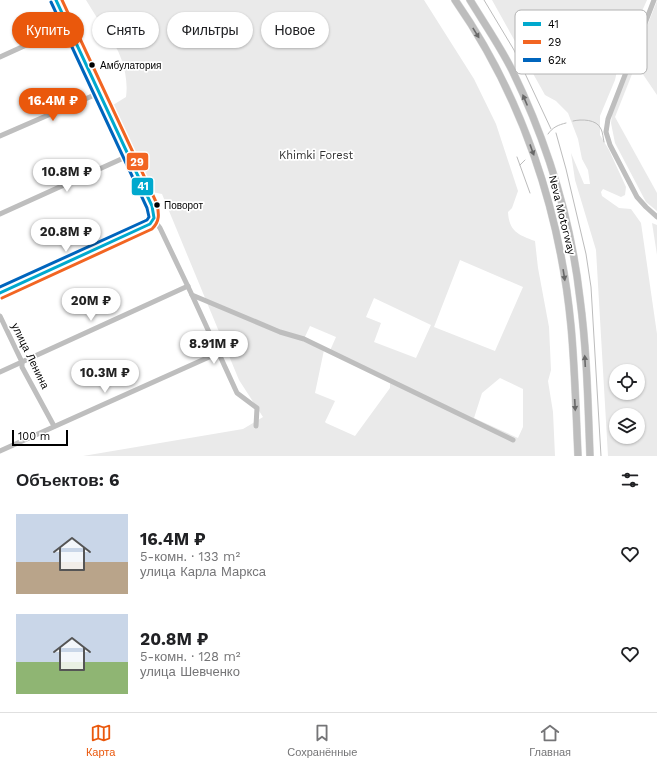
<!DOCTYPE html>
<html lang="ru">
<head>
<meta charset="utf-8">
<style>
	:root { --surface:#fff; --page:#f2f2f2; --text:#202124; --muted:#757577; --line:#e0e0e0; --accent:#ea580c }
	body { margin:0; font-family:"Work Sans",sans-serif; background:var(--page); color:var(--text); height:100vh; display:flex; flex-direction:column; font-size:15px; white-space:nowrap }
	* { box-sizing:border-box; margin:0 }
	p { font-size:13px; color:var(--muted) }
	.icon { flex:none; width:22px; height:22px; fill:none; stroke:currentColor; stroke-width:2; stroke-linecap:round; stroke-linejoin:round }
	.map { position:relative; height:456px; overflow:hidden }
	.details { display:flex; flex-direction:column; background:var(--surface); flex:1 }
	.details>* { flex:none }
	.banner { position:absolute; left:12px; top:12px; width:400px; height:36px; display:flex; gap:8px }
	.controls { position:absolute; left:609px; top:364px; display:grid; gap:8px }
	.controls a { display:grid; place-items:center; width:36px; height:36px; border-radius:50%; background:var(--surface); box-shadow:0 1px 3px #0004; font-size:20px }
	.scale { position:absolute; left:12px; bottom:10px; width:56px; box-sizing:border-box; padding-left:4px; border:2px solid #000; border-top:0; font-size:11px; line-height:14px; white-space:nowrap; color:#000; -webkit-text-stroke:3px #fff; paint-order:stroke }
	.price { position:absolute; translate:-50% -34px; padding:0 9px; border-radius:14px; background:#fff; color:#222; font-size:13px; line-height:26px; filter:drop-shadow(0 1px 2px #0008) }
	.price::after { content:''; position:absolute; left:50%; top:24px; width:12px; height:9px; margin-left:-6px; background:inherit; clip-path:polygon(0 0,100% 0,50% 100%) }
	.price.active { background:var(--accent); color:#fff }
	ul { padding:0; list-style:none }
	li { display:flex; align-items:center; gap:12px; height:100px; padding:0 16px }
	li span { display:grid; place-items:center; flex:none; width:112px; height:80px; border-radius:0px; color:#555 }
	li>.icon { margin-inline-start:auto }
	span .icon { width:48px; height:48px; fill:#fffc; stroke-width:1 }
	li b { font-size:17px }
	h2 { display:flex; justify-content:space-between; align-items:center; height:48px; padding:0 16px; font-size:17px }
	.chip { padding:0 14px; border-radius:18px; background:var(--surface); box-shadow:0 1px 3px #0004; font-size:14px; line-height:36px }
	.chip.active { background:var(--accent); color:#fff }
	.dock { display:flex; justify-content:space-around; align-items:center; height:56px; border-top:1px solid var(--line); background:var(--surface); font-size:11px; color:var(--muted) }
	.dock a { display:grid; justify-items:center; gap:2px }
	.dock .active { color:var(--accent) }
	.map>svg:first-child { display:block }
	.green { fill:#eaeaea; fill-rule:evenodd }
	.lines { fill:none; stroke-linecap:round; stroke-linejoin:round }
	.stream { stroke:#bcbcbc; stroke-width:1 }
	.major-casing { stroke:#dbdbdb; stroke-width:8 }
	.highway-casing { stroke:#dbdbdb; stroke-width:8 }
	.minor { stroke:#bebebe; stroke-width:5 }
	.major { stroke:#bdbdbd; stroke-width:6 }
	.highway { stroke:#bdbdbd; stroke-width:7 }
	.bus-1-casing { stroke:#fff; stroke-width:6 }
	.bus-2-casing { stroke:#fff; stroke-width:6 }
	.bus-3-casing { stroke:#fff; stroke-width:6 }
	.bus-1 { stroke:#00a9ce; stroke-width:3 }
	.bus-2 { stroke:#f26522; stroke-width:3 }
	.bus-3 { stroke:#0065bd; stroke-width:3 }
	.oneway { fill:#686868 }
	.bus-dot { fill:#000; stroke:#fff; stroke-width:1.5 }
	.labels { text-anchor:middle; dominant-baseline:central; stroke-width:3.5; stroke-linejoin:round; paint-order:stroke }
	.bus-label { font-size:10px; fill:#000; stroke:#fff; text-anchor:start }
	.park-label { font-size:11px; fill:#2f2f2f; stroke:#fff }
	.street-label { font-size:11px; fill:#000; stroke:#fff }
	.key { fill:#fff; stroke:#b2b2b2; stroke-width:1 }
	.key-label { font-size:11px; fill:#000 }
	.line-badge { stroke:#fff; stroke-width:1.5 }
	.badge-label { font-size:11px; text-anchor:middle; font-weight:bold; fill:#fff }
</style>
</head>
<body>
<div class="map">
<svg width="657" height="456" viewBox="0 0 657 456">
	<rect width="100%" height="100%" fill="#fff"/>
	<g class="green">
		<path d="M86,0H424L474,79L496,124L518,191L512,208L508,212C509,231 518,235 535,241L538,268L549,327L551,370L548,381L553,412L555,456H83L243,429L263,417L239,380L162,194L152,192L113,105L126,97C129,76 121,50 107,34ZM460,260L523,287L495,351L434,327ZM374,298L431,325L416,358L374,342L381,323L366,317ZM310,326L336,337L329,353L390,382V388L355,436L326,423L325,422L335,401L315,393L324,350L303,341ZM500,378L523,389V427L518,438L474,418L482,393Z"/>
		<path d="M492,0H647L627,45L620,58L615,80L600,116V135L609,150L626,187L625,195L621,197L603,189L601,192L602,196L619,208L631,209L641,223L657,334V456H608L596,250L575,180L571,153L584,184H590L588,170L582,159L578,139L568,113L556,101L545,95ZM616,371H638V393H616ZM616,415H638V437H616Z"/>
		<polygon points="657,1 657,95 636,64 615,117 657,193 657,211 646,202 615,143 611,123 612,114"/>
		<polygon points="652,223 657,225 657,255"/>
	</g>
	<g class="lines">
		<g class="stream">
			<polyline points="484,0 514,50 551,129"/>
			<path d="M573,121C581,119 597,119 601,129C603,133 603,138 604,142"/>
			<polyline points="556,133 566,169 586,254 591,287 601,456"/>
			<path d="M548,134C553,127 558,125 566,123"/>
			<polyline points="517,157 530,193"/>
			<polyline points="520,165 525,160"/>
		</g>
		<g class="major-casing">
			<path id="major" d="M0,293L150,224C156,218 154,214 152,206L56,0"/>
		</g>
		<g class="highway-casing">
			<g id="highway">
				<path d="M455,0C522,96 560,210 571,326C575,369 576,413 578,456"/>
				<path d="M470,0C484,23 500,46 512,70C547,142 571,219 580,299C587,351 588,404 590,456"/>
			</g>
		</g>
		<g class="minor">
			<polyline points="654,0 608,119 606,132 610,145 637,197 646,207 657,217"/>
			<polyline points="0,57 68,26"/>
			<polyline points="0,136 99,93"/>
			<polyline points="0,214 128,156"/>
			<polyline points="154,220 160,228 192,295 280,332 304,339 513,440"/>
			<polyline points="192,295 237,393 257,408 256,426"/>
			<polyline points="0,316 22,362 22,367 54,426"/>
			<polyline points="0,372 188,286"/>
			<polyline points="0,451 218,353"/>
		</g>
		<use href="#major" class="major"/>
		<use href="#highway" class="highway"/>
		<g class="bus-1-casing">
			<polyline id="bus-1" points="0,293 150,224 154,218 152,206 56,0"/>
		</g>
		<g class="bus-2-casing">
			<path id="bus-2" d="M2,298L152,229C160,221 159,214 157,204L62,0"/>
		</g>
		<g class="bus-3-casing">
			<polyline id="bus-3" points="0,287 147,220 149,217 147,208 51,2"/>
		</g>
		<use href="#bus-1" class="bus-1"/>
		<use href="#bus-2" class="bus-2"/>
		<use href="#bus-3" class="bus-3"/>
	</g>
	<defs><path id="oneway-solid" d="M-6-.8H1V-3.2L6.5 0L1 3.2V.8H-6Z"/></defs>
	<g class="oneway">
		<use href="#oneway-solid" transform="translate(476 33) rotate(58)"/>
		<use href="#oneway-solid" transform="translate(525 100) rotate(-113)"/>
		<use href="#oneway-solid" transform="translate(532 150) rotate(70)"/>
		<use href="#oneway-solid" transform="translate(564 275) rotate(81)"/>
		<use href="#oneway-solid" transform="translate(585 361) rotate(-93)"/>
		<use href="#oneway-solid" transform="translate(575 405) rotate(87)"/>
	</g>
	<g class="bus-dot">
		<circle cx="92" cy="65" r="3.5"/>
		<circle cx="157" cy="205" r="3.5"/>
	</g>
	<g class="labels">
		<g class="bus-label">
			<text x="100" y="65">Амбулатория</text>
			<text x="164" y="205">Поворот</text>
		</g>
		<g class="park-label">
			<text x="316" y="155">Khimki Forest</text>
		</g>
		<g class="street-label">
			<text transform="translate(562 215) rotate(76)">Neva Motorway</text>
			<text transform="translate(30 356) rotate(64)">улица Ленина</text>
		</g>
	</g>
	<rect x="515" y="10" width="132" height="64" rx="6" class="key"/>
	<rect x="523" y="22" width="18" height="4" fill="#00a9ce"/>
	<rect x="523" y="40" width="18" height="4" fill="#f26522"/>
	<rect x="523" y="58" width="18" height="4" fill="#0065bd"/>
	<g class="key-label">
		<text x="548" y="28">41</text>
		<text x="548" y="46">29</text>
		<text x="548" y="64">62к</text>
	</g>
	<g class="line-badge">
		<rect x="126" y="152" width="23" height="19" rx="4" fill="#f26522"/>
		<rect x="131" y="177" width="23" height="19" rx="4" fill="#00a9ce"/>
	</g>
	<g class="badge-label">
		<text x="137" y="166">29</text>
		<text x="143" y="190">41</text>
	</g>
</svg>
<div class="controls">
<a><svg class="icon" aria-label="locate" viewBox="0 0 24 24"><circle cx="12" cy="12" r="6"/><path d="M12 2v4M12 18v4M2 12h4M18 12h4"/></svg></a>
<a><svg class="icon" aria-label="layers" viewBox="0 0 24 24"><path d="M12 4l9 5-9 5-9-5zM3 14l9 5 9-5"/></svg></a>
</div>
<div class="scale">100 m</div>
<b class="price active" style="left:53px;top:122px">16.4M ₽</b>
<b class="price" style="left:67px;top:193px">10.8M ₽</b>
<b class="price" style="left:66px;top:253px">20.8M ₽</b>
<b class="price" style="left:91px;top:322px">20M ₽</b>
<b class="price" style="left:214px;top:365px">8.91M ₽</b>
<b class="price" style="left:105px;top:394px">10.3M ₽</b>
<div class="banner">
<a class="chip active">Купить</a>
<a class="chip">Снять</a>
<a class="chip">Фильтры</a>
<a class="chip">Новое</a>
</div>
</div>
<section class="details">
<h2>Объектов: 6<svg class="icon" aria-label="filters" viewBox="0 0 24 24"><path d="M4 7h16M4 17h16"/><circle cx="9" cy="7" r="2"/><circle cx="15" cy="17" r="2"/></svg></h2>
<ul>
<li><span style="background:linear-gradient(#c9d6e8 60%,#b9a48a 0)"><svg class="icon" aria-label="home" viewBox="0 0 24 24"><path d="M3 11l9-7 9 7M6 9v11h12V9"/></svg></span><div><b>16.4M ₽</b><p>5-комн. · 133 m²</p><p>улица Карла Маркса</p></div><svg class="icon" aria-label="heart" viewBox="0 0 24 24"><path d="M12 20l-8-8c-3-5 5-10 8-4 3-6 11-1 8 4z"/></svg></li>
<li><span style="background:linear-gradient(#c9d6e8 60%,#8fb573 0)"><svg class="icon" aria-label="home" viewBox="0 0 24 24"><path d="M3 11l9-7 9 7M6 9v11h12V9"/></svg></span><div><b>20.8M ₽</b><p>5-комн. · 128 m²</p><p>улица Шевченко</p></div><svg class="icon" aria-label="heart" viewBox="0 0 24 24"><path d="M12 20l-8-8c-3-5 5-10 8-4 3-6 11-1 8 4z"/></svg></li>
</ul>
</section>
<nav class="dock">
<a class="active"><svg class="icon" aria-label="map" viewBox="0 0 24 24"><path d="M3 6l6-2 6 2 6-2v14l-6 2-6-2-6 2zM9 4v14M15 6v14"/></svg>Карта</a>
<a><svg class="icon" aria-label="saved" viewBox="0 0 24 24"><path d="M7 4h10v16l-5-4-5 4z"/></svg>Сохранённые</a>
<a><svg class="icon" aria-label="home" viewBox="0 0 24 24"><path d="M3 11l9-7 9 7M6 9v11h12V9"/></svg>Главная</a>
</nav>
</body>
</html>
